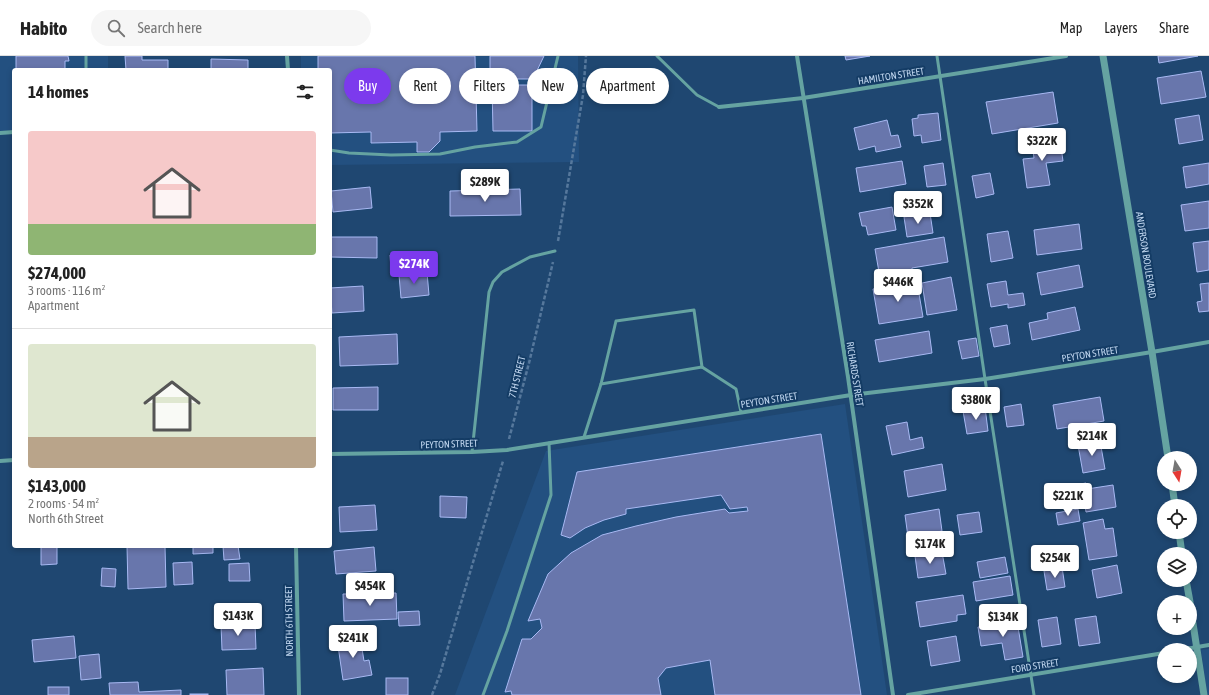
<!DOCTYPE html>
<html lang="en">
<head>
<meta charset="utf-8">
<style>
	:root { --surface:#fff; --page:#f6f6f6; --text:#222; --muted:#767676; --line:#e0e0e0; --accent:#7c3aed }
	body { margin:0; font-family:"Asap Condensed",sans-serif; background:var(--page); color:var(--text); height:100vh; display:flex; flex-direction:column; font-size:15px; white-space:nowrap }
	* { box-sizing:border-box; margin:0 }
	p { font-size:13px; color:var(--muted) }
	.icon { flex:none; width:22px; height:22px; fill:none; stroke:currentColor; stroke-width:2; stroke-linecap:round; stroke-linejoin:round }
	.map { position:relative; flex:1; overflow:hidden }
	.side { position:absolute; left:12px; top:12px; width:320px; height:480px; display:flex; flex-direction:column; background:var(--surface); border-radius:4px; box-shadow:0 2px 6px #0003 }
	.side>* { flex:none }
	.banner { position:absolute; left:344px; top:12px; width:380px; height:36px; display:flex; gap:8px }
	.needle { width:26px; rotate:169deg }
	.controls { position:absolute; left:1157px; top:395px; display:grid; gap:8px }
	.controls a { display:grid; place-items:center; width:40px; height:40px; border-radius:50%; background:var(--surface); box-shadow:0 2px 6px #0003; font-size:20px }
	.price { position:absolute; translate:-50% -34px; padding:0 9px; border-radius:4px; background:#fff; color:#222; font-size:13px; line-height:26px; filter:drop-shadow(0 1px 2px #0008) }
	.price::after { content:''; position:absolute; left:50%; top:24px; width:12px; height:9px; margin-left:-6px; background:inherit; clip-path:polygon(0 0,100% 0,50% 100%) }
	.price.current { background:var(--accent); color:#fff }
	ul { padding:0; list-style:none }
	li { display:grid; align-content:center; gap:8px; height:212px; padding:0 16px }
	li+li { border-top:1px solid var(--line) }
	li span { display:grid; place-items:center; height:124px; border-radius:4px; color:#555 }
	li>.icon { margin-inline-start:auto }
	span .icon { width:72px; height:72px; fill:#fffc; stroke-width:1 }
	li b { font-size:17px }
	h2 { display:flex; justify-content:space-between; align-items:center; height:48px; padding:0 16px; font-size:17px }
	.pill { padding:0 14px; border-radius:18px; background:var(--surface); box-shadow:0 2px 6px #0003; font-size:14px; line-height:36px }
	.pill.current { background:var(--accent); color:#fff }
	header { display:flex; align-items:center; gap:24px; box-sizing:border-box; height:56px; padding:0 20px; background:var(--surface); border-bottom:1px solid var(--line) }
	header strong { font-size:19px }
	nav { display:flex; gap:22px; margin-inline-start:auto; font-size:14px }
	.search { width:280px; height:36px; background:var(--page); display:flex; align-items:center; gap:10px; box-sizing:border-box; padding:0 14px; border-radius:22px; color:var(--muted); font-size:15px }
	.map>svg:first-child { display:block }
	.built { fill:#235080 }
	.building { fill:#6876ac; stroke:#a8b9f3 }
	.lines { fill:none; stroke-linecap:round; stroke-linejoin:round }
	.path { stroke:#56789c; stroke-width:2.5; stroke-dasharray:4 2; stroke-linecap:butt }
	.service { stroke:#65a3a1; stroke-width:3 }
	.minor { stroke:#65a3a1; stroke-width:4 }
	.tertiary { stroke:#65a3a1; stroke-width:7 }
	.labels { text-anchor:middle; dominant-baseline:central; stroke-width:4; stroke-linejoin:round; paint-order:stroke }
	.street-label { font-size:10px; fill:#c0d6ef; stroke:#143c65 }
</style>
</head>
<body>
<header>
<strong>Habito</strong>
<div class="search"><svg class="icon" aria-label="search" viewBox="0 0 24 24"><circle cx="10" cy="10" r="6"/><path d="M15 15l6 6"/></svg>Search here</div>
<nav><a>Map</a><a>Layers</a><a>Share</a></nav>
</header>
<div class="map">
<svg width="1209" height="639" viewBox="0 0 1209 639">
	<rect width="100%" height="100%" fill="#1f4771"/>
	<g class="built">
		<polygon points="0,0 108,0 108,14 14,14 14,74 0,75"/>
		<polygon points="301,0 578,0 579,106 330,109 330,14 301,14"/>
		<polygon points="845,348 887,639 455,639 546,395"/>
		<polygon points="1209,593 1209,639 1207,639 1201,594"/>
	</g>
	<g class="building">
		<polygon points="16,0 68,0 69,5 65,5 65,13 16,14"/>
		<polygon points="125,0 142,0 142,4 168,4 168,14 126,14"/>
		<polygon points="318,0 475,0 477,75 440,76 440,85 429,96 417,96 417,86 371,87 371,76 330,77 330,14 318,14"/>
		<polygon points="490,0 544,0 533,23 490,23"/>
		<polygon points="845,0 870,0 846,4"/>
		<polygon points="1158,0 1198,0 1159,7"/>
		<polygon points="211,3 248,4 248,14 211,14"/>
		<polygon points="1201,15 1206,41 1161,48 1157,22"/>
		<polygon points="492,29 532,29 532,75 493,75"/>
		<polygon points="1053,36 1058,67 992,78 986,46"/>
		<polygon points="938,57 941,84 922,87 921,79 914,80 912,63 918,62 918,59"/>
		<polygon points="1199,59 1203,84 1179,88 1175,63"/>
		<polygon points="887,64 891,80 898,79 901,91 876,96 875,90 859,94 854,72"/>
		<polygon points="1060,83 1063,105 1046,107 1050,129 1027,132 1023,103 1034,102 1032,87"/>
		<polygon points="902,105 906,128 860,136 856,112"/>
		<polygon points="943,107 946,129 927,131 924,110"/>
		<polygon points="1209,107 1209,128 1186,132 1183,111"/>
		<polygon points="990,117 994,138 976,142 972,120"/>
		<polygon points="370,131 372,152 333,156 331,135"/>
		<polygon points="520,133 521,159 450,160 450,135"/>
		<polygon points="1209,145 1209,172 1185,175 1181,149"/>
		<polygon points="892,151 896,174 868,179 866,170 862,170 859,157"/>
		<polygon points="930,157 933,177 907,181 904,161"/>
		<polygon points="1079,168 1082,193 1037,199 1034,174"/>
		<polygon points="1008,175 1013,202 991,206 987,178"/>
		<polygon points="330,181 377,181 377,202 330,201"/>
		<polygon points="944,181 948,206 912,212 912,217 880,222 875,193"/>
		<polygon points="1209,185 1209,214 1197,216 1193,187"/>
		<polygon points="411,198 411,212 391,213 390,199"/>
		<polygon points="1079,209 1083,231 1041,239 1037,217"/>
		<polygon points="427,216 429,239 401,242 399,219"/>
		<polygon points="951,221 957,254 927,259 922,227"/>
		<polygon points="1006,225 1008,239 1023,237 1025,249 1008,252 1008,248 991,251 987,228"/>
		<polygon points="917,226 923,261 879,268 873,233"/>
		<polygon points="1209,227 1209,255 1199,256 1197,246 1202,245 1200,228"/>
		<polygon points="363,230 364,255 332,257 330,232"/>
		<polygon points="1075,251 1080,274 1032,284 1029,267 1048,263 1047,257"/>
		<polygon points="1007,269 1010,288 994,291 990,272"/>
		<polygon points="929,275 932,297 879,306 875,284"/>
		<polygon points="397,278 398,308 340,310 339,281"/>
		<polygon points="976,282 979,300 962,303 958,285"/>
		<polygon points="378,331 378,354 333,354 333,332"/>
		<polygon points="1100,341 1104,365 1057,373 1053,349"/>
		<polygon points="1021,348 1024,369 1007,371 1004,351"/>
		<polygon points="985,351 988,375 967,378 963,355"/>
		<polygon points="907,366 910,384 922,381 924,392 892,399 886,370"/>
		<polygon points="821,378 861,639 715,639 710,604 666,612 658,622 661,639 512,639 511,635 505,636 522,583 531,583 542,572 540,563 528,565 548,518 571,497 602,479 636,470 676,461 725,453 729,457 748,455 747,451 730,453 721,439 626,453 626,458 604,464 585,472 570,482 561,479 577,416"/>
		<polygon points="1100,385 1105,413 1083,417 1078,389"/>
		<polygon points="942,408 946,434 908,441 904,415"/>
		<polygon points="1086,427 1087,433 1113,429 1116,451 1086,456 1085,449 1072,452 1069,430"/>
		<polygon points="440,440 467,441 466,462 440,461"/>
		<polygon points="375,449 377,474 340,476 339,451"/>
		<polygon points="939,453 942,475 908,481 905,459"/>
		<polygon points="1078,453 1080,465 1058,469 1056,457"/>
		<polygon points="979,456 982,476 960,479 957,459"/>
		<polygon points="1103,463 1105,473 1113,472 1117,500 1089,504 1083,467"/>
		<polygon points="41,490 57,490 57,508 41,509"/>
		<polygon points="127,490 165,490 166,531 128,533"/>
		<polygon points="193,490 213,490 213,497 193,498"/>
		<polygon points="223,490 238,490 240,503 224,504"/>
		<polygon points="374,491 376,515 336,518 334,495"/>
		<polygon points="942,496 946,518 918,522 915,500"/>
		<polygon points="1005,501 1008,517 980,522 977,506"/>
		<polygon points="192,506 193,528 174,529 173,507"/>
		<polygon points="249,507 250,525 229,525 229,508"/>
		<polygon points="1117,509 1122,537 1097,542 1092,514"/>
		<polygon points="1062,511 1065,531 1047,534 1044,515"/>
		<polygon points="102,512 116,513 115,531 101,530"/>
		<polygon points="1010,520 1013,539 976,545 973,526"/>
		<polygon points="396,537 397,563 344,565 343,538"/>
		<polygon points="963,539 966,558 957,559 957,565 920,571 916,546"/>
		<polygon points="419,555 420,569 399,570 398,556"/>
		<polygon points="1096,560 1100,587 1079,590 1075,563"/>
		<polygon points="1057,561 1061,588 1042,591 1038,564"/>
		<polygon points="1017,565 1023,601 1005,604 1002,587 981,590 978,571"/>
		<polygon points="255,568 256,593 222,594 221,569"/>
		<polygon points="74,580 76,602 34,606 32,584"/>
		<polygon points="360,580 364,605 369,604 372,619 343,624 337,583"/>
		<polygon points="956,580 960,605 931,610 927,585"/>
		<polygon points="99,598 101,622 81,624 79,600"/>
		<polygon points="263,612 264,639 227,639 226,614"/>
		<rect x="386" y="622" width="22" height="17"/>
		<polygon points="138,626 139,636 181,634 181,639 110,639 109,627"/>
		<rect x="48" y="631" width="21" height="8"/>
		<rect x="190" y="638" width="18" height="1"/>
	</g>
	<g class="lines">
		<g class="path">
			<polyline points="558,185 583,39 586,0"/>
			<polyline points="509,383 529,307 553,206"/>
			<polyline points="432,639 440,618 503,405"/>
		</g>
		<g class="service">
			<polyline points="86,0 86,14"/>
			<polyline points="657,0 697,39 719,51"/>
			<polyline points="937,0 985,323 1034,639"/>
			<polyline points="330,94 349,97 391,99 440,98 475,91 517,86 541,71 558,0"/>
			<polyline points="601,328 616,265 694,254 702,311"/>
			<polyline points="584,381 601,328 702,311 736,333 741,356"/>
			<polyline points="472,396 489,236 493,226 502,216 530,201 555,195"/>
			<polyline points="483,639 507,575 551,439 549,387"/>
		</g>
		<g class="minor">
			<polyline points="287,0 288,14"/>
			<polyline points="797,0 848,321 893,639"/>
			<polyline points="719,51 803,42 1066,0"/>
			<polyline points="0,77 14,76"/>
			<polyline points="330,398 472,396 507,394 851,339 985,323 1152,296 1209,286"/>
			<polyline points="0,405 14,404"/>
			<polyline points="296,490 299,639"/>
			<polyline points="1180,594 1209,589"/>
			<polyline points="908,639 1164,597"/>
		</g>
		<g class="tertiary">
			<polyline points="1103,0 1152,296 1168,402"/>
			<polyline points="1172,428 1175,450"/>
			<polyline points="1179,476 1182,498"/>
			<polyline points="1186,524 1190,546"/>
			<polyline points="1190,548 1204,639"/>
		</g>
	</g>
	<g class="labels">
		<g class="street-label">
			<text transform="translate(891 20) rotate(-9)">HAMILTON STREET</text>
			<text transform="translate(1146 199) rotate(81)">ANDERSON BOULEVARD</text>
			<text transform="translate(1090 298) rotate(-9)">PEYTON STREET</text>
			<text transform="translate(855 318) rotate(81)">RICHARDS STREET</text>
			<text transform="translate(517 321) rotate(-76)">7TH STREET</text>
			<text transform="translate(769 344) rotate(-9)">PEYTON STREET</text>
			<text transform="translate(449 388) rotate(-2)">PEYTON STREET</text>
			<text transform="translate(289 565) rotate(-91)">NORTH 6TH STREET</text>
			<text transform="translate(1035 610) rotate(-9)">FORD STREET</text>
		</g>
	</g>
</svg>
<div class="controls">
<a><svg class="needle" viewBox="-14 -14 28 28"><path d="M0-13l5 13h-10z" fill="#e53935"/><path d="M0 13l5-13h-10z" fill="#767676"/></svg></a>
<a><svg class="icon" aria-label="locate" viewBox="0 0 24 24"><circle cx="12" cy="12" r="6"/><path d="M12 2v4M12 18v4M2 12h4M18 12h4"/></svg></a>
<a><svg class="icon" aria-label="layers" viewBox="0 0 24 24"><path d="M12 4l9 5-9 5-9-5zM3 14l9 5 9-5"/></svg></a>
<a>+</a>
<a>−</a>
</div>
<b class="price" style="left:1042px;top:106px">$322K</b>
<b class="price" style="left:485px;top:147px">$289K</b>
<b class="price" style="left:918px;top:169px">$352K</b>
<b class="price current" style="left:414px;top:229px">$274K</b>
<b class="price" style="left:898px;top:247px">$446K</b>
<b class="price" style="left:976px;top:365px">$380K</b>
<b class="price" style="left:1092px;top:401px">$214K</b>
<b class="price" style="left:1068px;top:461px">$221K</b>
<b class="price" style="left:930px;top:509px">$174K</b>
<b class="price" style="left:1055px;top:523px">$254K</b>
<b class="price" style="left:370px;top:551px">$454K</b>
<b class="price" style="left:238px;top:581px">$143K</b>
<b class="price" style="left:1003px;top:582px">$134K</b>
<b class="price" style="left:353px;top:603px">$241K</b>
<div class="banner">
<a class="pill current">Buy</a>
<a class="pill">Rent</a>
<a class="pill">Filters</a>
<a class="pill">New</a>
<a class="pill">Apartment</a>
</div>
<section class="side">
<h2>14 homes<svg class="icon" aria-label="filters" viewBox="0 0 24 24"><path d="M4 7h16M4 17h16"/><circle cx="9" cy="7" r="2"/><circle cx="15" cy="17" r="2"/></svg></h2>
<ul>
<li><span style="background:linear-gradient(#f6c9c9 75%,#8fb573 0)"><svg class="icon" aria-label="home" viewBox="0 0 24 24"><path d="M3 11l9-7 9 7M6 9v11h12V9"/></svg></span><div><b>$274,000</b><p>3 rooms · 116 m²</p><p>Apartment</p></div></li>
<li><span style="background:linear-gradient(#dfe7d0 75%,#b9a48a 0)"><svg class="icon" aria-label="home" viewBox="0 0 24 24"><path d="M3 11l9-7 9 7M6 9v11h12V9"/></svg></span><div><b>$143,000</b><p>2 rooms · 54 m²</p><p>North 6th Street</p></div></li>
</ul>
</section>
</div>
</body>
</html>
